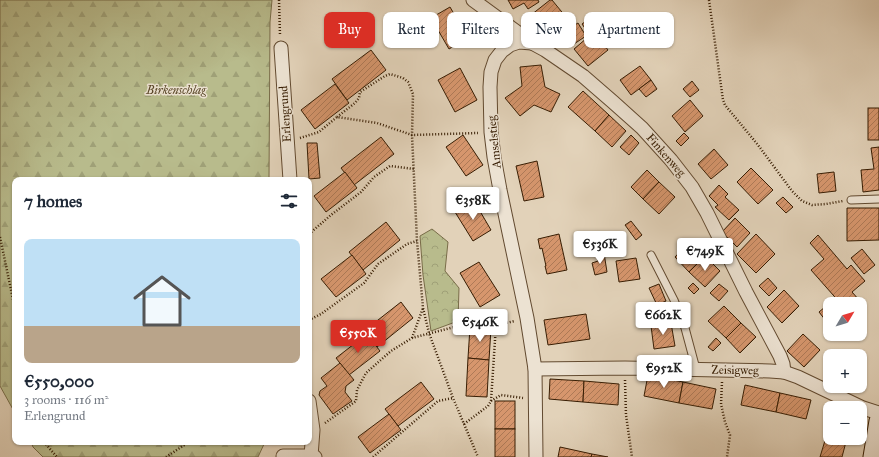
<!DOCTYPE html>
<html lang="en">
<head>
<meta charset="utf-8">
<style>
	:root { --surface:#fff; --page:#f2f2f3; --text:#1f2937; --muted:#747a83; --accent:#d93025 }
	body { margin:0; font-family:"IM FELL Great Primer",serif; background:var(--page); color:var(--text); height:100vh; display:flex; flex-direction:column; font-size:15px; white-space:nowrap }
	* { box-sizing:border-box; margin:0 }
	p { font-size:13px; color:var(--muted) }
	.icon { flex:none; width:22px; height:22px; fill:none; stroke:currentColor; stroke-width:2; stroke-linecap:round; stroke-linejoin:round }
	.map { position:relative; flex:1; overflow:hidden }
	.panel { position:absolute; left:12px; top:177px; width:300px; height:268px; display:flex; flex-direction:column; background:var(--surface); border-radius:8px; box-shadow:0 1px 3px #0004 }
	.panel>* { flex:none }
	.banner { position:absolute; left:324px; top:12px; width:380px; height:36px; display:flex; gap:8px }
	.needle { width:26px; rotate:52deg }
	.tools { position:absolute; left:823px; top:297px; display:grid; gap:8px }
	.tools a { display:grid; place-items:center; width:44px; height:44px; border-radius:8px; background:var(--surface); box-shadow:0 1px 3px #0004; font-size:20px }
	.price { position:absolute; translate:-50% -34px; padding:0 9px; border-radius:4px; background:#fff; color:#222; font-size:13px; line-height:26px; filter:drop-shadow(0 1px 2px #0008) }
	.price::after { content:''; position:absolute; left:50%; top:24px; width:12px; height:9px; margin-left:-6px; background:inherit; clip-path:polygon(0 0,100% 0,50% 100%) }
	.price.active { background:var(--accent); color:#fff }
	ul { padding:0; list-style:none }
	li { display:grid; align-content:center; gap:8px; height:212px; padding:0 12px }
	li span { display:grid; place-items:center; height:124px; border-radius:8px; color:#555 }
	li>.icon { margin-inline-start:auto }
	span .icon { width:72px; height:72px; fill:#fffc; stroke-width:1 }
	li b { font-size:17px }
	h2 { display:flex; justify-content:space-between; align-items:center; height:48px; padding:0 12px; font-size:17px }
	.pill { padding:0 14px; border-radius:8px; background:var(--surface); box-shadow:0 1px 3px #0004; font-size:14px; line-height:36px }
	.pill.active { background:var(--accent); color:#fff }
	.map>svg:first-child { display:block }
	.forest { fill:url(#forest-firs); stroke:#786c48 }
	.park { fill:url(#park-crowns); stroke:#786c48 }
	.building { fill:url(#building-hatch); stroke:#371d03 }
	.lines { fill:none; stroke-linecap:round; stroke-linejoin:round }
	.lane-casing { stroke:#624a30; stroke-width:9 }
	.street-casing { stroke:#624a30; stroke-width:15 }
	.secondary-casing { stroke:#371d03; stroke-width:21 }
	.path { stroke:#371d03; stroke-width:2.5; stroke-dasharray:1 2; stroke-linecap:butt }
	.lane { stroke:#ece2d2; stroke-width:7 }
	.street { stroke:#ece2d2; stroke-width:13 }
	.secondary { stroke:#ece2d2; stroke-width:19 }
	.labels { text-anchor:middle; dominant-baseline:central; stroke-width:3; stroke-linejoin:round; paint-order:stroke }
	.park-label { font-size:12px; font-style:italic; fill:#574425; stroke:#ece2d2 }
	.street-label { font-size:12px; fill:#371d03; stroke:#ece2d2 }
</style>
</head>
<body>
<div class="map">
<svg width="879" height="457" viewBox="0 0 879 457">
	<defs>
		<pattern id="forest-firs" width="22" height="20" patternUnits="userSpaceOnUse"><rect width="22" height="20" fill="#b8bb8c"/><path d="M5 1l3.5 6h-7zM16 11l3.5 6h-7z" fill="#9fa077"/></pattern>
		<pattern id="park-crowns" width="20" height="18" patternUnits="userSpaceOnUse"><rect width="20" height="18" fill="#b8bb8c"/><path d="M2 6a3 3 0 1 1 6 0M12 15a3 3 0 1 1 6 0" fill="none" stroke="#9fa077"/></pattern>
		<pattern id="building-hatch" width="6" height="6" patternUnits="userSpaceOnUse"><rect width="6" height="6" fill="#d6966d"/><path d="M-1 1l2-2M0 6l6-6M5 7l2-2" fill="none" stroke="#ae7a57"/></pattern>
	</defs>
	<rect width="100%" height="100%" fill="#e2d2b9"/>
	<filter id="stains"><feTurbulence type="fractalNoise" baseFrequency=".005" numOctaves="4"/><feColorMatrix values="0 0 0 0 .2 0 0 0 0 .09 0 0 0 0 .02 0 0 0 .5 -.17"/></filter>
	<radialGradient id="worn" r=".72"><stop offset=".6" stop-color="#630" stop-opacity="0"/><stop offset="1" stop-color="#630" stop-opacity=".3"/></radialGradient>
	<g class="forest">
		<polygon points="0,0 272,0 270,22 269,180 15,180 15,413 0,386"/>
		<polygon points="31,442 265,442 258,457 43,457 33,447"/>
	</g>
	<polygon class="park" points="432,229 448,242 445,271 459,288 458,321 431,331 423,275 420,236"/>
	<g class="building">
		<polygon points="508,0 538,0 539,2 528,9 524,3 513,9"/>
		<polygon points="550,0 552,0 566,17 547,34 531,15"/>
		<polygon points="450,7 468,38 449,49 431,18"/>
		<polygon points="589,19 596,30 589,34 582,24"/>
		<polygon points="578,23 586,36 574,44 565,31"/>
		<polygon points="594,32 608,50 588,66 574,49"/>
		<polygon points="371,50 386,70 347,100 332,79"/>
		<polygon points="541,65 545,87 560,94 551,112 534,105 520,116 505,98 522,86 520,67"/>
		<polygon points="640,66 651,80 631,95 620,80"/>
		<polygon points="460,68 477,100 455,112 438,80"/>
		<polygon points="651,80 657,89 646,97 639,89"/>
		<polygon points="692,81 699,90 690,97 683,89"/>
		<polygon points="335,84 349,103 315,129 301,110"/>
		<polygon points="583,91 609,115 595,131 568,107"/>
		<polygon points="690,100 703,116 685,132 672,116"/>
		<rect x="868" y="108" width="11" height="32"/>
		<polygon points="609,115 626,131 612,147 595,131"/>
		<polygon points="684,133 689,138 681,146 676,141"/>
		<polygon points="463,135 483,165 466,176 446,147"/>
		<polygon points="631,135 639,143 629,155 620,147"/>
		<polygon points="381,137 394,154 354,185 341,168"/>
		<polygon points="307,143 317,143 320,178 309,179"/>
		<polygon points="879,147 879,190 863,192 861,170 874,169 871,148"/>
		<polygon points="714,149 728,165 711,179 698,164"/>
		<polygon points="537,161 544,197 524,201 516,166"/>
		<polygon points="751,168 773,190 758,204 737,182"/>
		<polygon points="647,170 659,182 643,199 631,187"/>
		<polygon points="345,172 357,188 326,212 314,196"/>
		<polygon points="834,172 836,191 819,193 817,174"/>
		<polygon points="659,182 675,197 659,214 643,199"/>
		<polygon points="719,185 728,194 725,197 739,210 729,220 715,207 718,205 709,196"/>
		<polygon points="783,197 793,207 786,213 776,203"/>
		<polygon points="474,201 491,230 473,241 455,212"/>
		<polygon points="847,208 879,208 879,240 847,241"/>
		<polygon points="735,218 750,233 737,247 722,232"/>
		<polygon points="631,221 642,235 636,240 625,225"/>
		<polygon points="386,222 400,240 363,270 349,252"/>
		<polygon points="559,234 567,270 547,274 545,266 546,266 542,248 540,249 538,239"/>
		<polygon points="756,234 775,254 756,273 737,254"/>
		<polygon points="818,235 847,269 851,265 865,281 852,292 860,301 857,304 841,304 811,270 824,259 810,243"/>
		<polygon points="690,241 705,256 689,272 675,257"/>
		<polygon points="862,249 875,265 864,274 851,258"/>
		<polygon points="604,253 607,272 595,275 592,263 598,261 597,255"/>
		<polygon points="352,255 366,274 336,297 321,279"/>
		<polygon points="705,256 720,271 705,287 689,272"/>
		<polygon points="636,258 640,279 619,282 616,261"/>
		<polygon points="479,262 500,295 480,307 460,273"/>
		<polygon points="768,278 777,288 769,296 759,286"/>
		<polygon points="693,283 699,289 694,294 688,288"/>
		<polygon points="659,284 666,301 657,305 649,288"/>
		<polygon points="719,284 728,291 719,301 710,293"/>
		<polygon points="784,290 799,306 782,323 767,307"/>
		<polygon points="401,302 413,318 377,347 364,331"/>
		<polygon points="831,302 833,304 830,304 830,326 819,312"/>
		<polygon points="724,306 741,323 726,338 708,321"/>
		<polygon points="586,314 590,339 548,345 544,320"/>
		<polygon points="671,323 675,346 654,349 651,326"/>
		<polygon points="741,323 756,337 740,353 726,338"/>
		<polygon points="470,327 491,328 489,360 468,358"/>
		<polygon points="367,334 380,351 349,375 336,358"/>
		<polygon points="803,334 820,350 804,367 787,351"/>
		<polygon points="716,338 721,343 713,351 708,347"/>
		<polygon points="844,351 858,355 858,356 843,356"/>
		<polygon points="468,358 489,360 487,397 466,396"/>
		<polygon points="340,363 354,380 346,386 345,392 352,401 333,414 319,395 320,391 327,386 321,378"/>
		<polygon points="648,375 683,382 679,403 644,396"/>
		<polygon points="550,379 584,381 583,402 549,399"/>
		<polygon points="584,381 619,384 618,405 583,402"/>
		<polygon points="421,382 434,399 398,426 385,409"/>
		<polygon points="683,382 716,389 712,409 679,403"/>
		<polygon points="745,385 780,393 776,412 741,405"/>
		<polygon points="780,393 811,400 806,419 776,412"/>
		<rect x="495" y="401" width="20" height="28"/>
		<polygon points="389,414 401,430 370,453 358,437"/>
		<polygon points="830,424 830,438 847,438 842,457 820,457"/>
		<rect x="495" y="429" width="20" height="28"/>
		<polygon points="560,447 592,454 591,457 558,457"/>
		<polygon points="592,454 608,457 591,457"/>
	</g>
	<g class="lines">
		<g class="lane-casing">
			<g id="lane">
				<polyline points="851,200 879,199"/>
				<polyline points="651,255 674,300 685,328 696,369"/>
			</g>
		</g>
		<g class="street-casing">
			<g id="street">
				<polyline points="473,0 532,43 545,50 583,76 613,102 642,128 671,160 692,187 707,213 746,292 780,356 783,364 784,372"/>
				<polyline points="532,43 519,42 510,45 502,51 495,60 491,72 490,87 491,132 494,157 500,190 527,318 535,369 536,457"/>
				<polyline points="281,48 290,180"/>
				<polyline points="535,369 625,368 770,371 784,372 798,377 863,408 879,413"/>
				<polyline points="309,401 313,430 311,456"/>
				<polyline points="283,456 311,456 315,457"/>
			</g>
		</g>
		<g class="secondary-casing">
			<polyline id="secondary" points="873,457 879,421"/>
		</g>
		<g class="path">
			<polyline points="279,0 280,35"/>
			<polyline points="709,0 723,100 725,105 758,145 792,191 802,201 812,205 826,204 843,201"/>
			<polyline points="337,117 355,103 359,98 360,92 385,76 390,74 403,78 408,82 413,94 412,135 417,241 423,308 429,333 453,398 478,457"/>
			<polyline points="300,138 319,132 337,117 377,123 412,135 478,133"/>
			<polyline points="309,234 331,215 361,192 374,177 390,166 414,169"/>
			<polyline points="0,237 15,309 15,327"/>
			<polyline points="309,320 321,314 364,283 378,264 407,244 417,241"/>
			<polyline points="412,338 423,308"/>
			<polyline points="625,380 626,415 632,457"/>
			<polyline points="722,382 721,404 725,422 730,435 727,457"/>
			<polyline points="491,401 501,395 523,398"/>
			<polyline points="325,423 356,401 357,390 366,373 391,351 412,338 470,323 484,322 496,325"/>
			<polyline points="464,424 488,406 491,401 496,325 515,321"/>
			<polyline points="44,442 57,457"/>
			<polyline points="166,457 189,442"/>
			<polyline points="373,457 438,401 453,398"/>
		</g>
		<use href="#lane" class="lane"/>
		<use href="#street" class="street"/>
		<use href="#secondary" class="secondary"/>
	</g>
	<g class="labels">
		<g class="park-label">
			<text x="176" y="90">Birkenschlag</text>
		</g>
		<g class="street-label">
			<text transform="translate(285 114) rotate(-94)">Erlengrund</text>
			<text transform="translate(494 142) rotate(-96)">Amselstieg</text>
			<text transform="translate(666 155) rotate(49)">Finkenweg</text>
			<text transform="translate(735 370) rotate(1)">Zeisigweg</text>
		</g>
	</g>
	<rect width="100%" height="100%" filter="url(#stains)"/>
	<rect width="100%" height="100%" fill="url(#worn)"/>
</svg>
<div class="tools">
<a><svg class="needle" viewBox="-14 -14 28 28"><path d="M0-13l5 13h-10z" fill="#e53935"/><path d="M0 13l5-13h-10z" fill="#747a83"/></svg></a>
<a>+</a>
<a>−</a>
</div>
<b class="price" style="left:473px;top:221px">€358K</b>
<b class="price" style="left:600px;top:265px">€536K</b>
<b class="price" style="left:705px;top:272px">€749K</b>
<b class="price" style="left:663px;top:336px">€662K</b>
<b class="price" style="left:480px;top:343px">€546K</b>
<b class="price active" style="left:358px;top:354px">€550K</b>
<b class="price" style="left:664px;top:389px">€952K</b>
<div class="banner">
<a class="pill active">Buy</a>
<a class="pill">Rent</a>
<a class="pill">Filters</a>
<a class="pill">New</a>
<a class="pill">Apartment</a>
</div>
<section class="panel">
<h2>7 homes<svg class="icon" aria-label="filters" viewBox="0 0 24 24"><path d="M4 7h16M4 17h16"/><circle cx="9" cy="7" r="2"/><circle cx="15" cy="17" r="2"/></svg></h2>
<ul>
<li><span style="background:linear-gradient(#bfe0f5 70%,#b9a48a 0)"><svg class="icon" aria-label="home" viewBox="0 0 24 24"><path d="M3 11l9-7 9 7M6 9v11h12V9"/></svg></span><div><b>€550,000</b><p>3 rooms · 116 m²</p><p>Erlengrund</p></div></li>
</ul>
</section>
</div>
</body>
</html>
